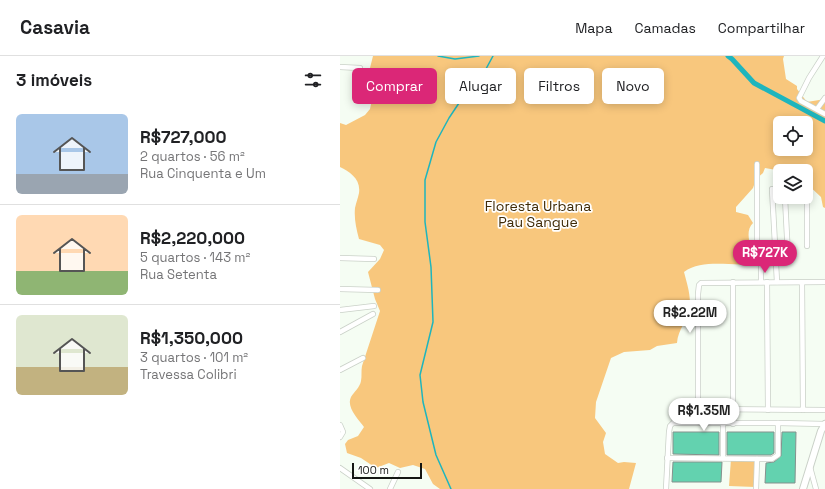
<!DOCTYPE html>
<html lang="pt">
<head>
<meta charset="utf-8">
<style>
	:root { --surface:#fff; --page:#f6f6f6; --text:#202124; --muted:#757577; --line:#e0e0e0; --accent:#db2777 }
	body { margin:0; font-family:"Space Grotesk",sans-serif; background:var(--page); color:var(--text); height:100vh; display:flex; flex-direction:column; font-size:15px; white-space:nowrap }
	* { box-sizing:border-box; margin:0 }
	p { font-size:13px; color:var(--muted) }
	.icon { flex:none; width:22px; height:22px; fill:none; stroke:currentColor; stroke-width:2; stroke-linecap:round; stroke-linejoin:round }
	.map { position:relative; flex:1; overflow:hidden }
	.details { display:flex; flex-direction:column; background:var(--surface); width:340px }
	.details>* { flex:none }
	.banner { position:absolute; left:12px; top:12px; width:380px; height:36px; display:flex; gap:8px }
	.controls { position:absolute; left:433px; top:60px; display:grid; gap:8px }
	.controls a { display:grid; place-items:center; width:40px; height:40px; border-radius:6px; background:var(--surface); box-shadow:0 2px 10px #0003; font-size:20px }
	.scale { position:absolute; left:12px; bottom:10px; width:70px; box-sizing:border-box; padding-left:4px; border:2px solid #141613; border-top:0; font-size:11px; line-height:14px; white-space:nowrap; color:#141613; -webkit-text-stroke:3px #fff; paint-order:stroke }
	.price { position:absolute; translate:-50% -34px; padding:0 9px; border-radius:14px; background:#fff; color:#222; font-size:13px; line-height:26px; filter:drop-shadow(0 1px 2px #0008) }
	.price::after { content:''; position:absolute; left:50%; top:24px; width:12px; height:9px; margin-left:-6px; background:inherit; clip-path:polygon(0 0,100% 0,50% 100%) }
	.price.selected { background:var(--accent); color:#fff }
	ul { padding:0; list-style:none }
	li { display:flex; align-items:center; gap:12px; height:100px; padding:0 16px }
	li+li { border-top:1px solid var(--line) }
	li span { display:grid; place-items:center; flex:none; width:112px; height:80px; border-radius:6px; color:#555 }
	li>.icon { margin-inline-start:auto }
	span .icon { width:48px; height:48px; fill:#fffc; stroke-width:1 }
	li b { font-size:17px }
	h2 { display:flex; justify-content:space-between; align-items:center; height:48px; padding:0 16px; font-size:17px }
	.pill { padding:0 14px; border-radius:6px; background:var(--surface); box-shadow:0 2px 10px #0003; font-size:14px; line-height:36px }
	.pill.selected { background:var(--accent); color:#fff }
	header { display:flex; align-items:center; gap:24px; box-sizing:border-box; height:56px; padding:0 20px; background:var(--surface); border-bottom:1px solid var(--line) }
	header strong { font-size:19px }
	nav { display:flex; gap:22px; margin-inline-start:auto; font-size:14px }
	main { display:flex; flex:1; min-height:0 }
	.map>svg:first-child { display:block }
	.green { fill:#f8c77d; fill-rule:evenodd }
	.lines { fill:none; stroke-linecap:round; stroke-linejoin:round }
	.stream { stroke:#1eb5bd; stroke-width:1.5 }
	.canal { stroke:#1eb5bd; stroke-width:5 }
	.building { fill:#63d2af; stroke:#85918d }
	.minor-casing { stroke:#cad1c8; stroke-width:6 }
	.secondary-casing { stroke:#cad1c8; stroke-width:8 }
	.minor { stroke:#fff; stroke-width:4.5 }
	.secondary { stroke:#fff; stroke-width:6 }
	.labels { text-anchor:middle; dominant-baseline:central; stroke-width:3.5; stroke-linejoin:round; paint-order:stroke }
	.park-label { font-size:14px; fill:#402b07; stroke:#fff }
</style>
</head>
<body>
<header>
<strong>Casavia</strong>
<nav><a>Mapa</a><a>Camadas</a><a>Compartilhar</a></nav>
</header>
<main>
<section class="details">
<h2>3 imóveis<svg class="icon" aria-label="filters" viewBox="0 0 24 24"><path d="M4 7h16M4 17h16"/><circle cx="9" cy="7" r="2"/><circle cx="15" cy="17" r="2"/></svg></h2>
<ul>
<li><span style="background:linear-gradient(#a9c7e8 75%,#9aa5b1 0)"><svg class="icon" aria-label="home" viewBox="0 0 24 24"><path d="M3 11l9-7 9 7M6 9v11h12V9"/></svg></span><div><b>R$727,000</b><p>2 quartos · 56 m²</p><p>Rua Cinquenta e Um</p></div></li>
<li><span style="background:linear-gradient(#ffd9b3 70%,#8fb573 0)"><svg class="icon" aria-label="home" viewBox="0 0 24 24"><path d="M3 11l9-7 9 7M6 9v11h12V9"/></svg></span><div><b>R$2,220,000</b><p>5 quartos · 143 m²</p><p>Rua Setenta</p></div></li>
<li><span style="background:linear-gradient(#dfe7d0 65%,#c2b280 0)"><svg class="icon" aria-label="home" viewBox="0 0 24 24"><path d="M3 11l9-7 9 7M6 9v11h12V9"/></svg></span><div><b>R$1,350,000</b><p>3 quartos · 101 m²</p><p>Travessa Colibri</p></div></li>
</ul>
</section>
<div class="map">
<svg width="485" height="433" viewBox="0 0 485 433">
	<rect width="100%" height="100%" fill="#f5fdf3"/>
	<g class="green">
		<path d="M33,0H444L443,3L446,23L457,30V33L467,46L485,43V152L483,151L481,141L466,127V115H442L425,112L423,117L416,123L413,132L396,151V156L408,159L413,167C404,176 411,190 414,201L409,208C389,210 362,203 344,216C347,228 352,242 349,254C347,266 338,273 337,287L317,290L310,294L284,296L271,302L256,346L255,362L266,377L263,386L265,398L278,407L284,406L296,407L289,433H100L93,428L85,413L73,409L60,412L49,407L36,412L21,402L7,397L5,388L8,384L18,380L24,371C18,363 6,351 11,341C14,336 20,331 21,325C22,320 21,315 22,310L40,255L35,243L28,216L40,203L44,194L40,189L19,183C16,172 14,162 15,152C16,147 18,142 19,137C21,123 10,116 0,111V67L6,69L25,59L30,53L34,34L29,16ZM440,67H466V93H440Z"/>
		<polygon points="391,403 416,403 415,431 389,430"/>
	</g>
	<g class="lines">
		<g class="stream">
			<polyline points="98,0 115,3 139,0"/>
			<polyline points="111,433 96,399 83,346 80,319 93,266 91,211 85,166 85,124 96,86 109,62 133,26 140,24 153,0"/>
		</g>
		<polyline class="canal" points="388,0 392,3 414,27 485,65"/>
	</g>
	<g class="building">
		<polygon points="333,376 379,376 379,399 333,398"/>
		<polygon points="387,376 434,376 434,397 431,399 387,399"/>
		<polygon points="442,376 456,376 455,427 425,427 426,407 434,406 441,400"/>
		<polygon points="333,406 382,406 381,426 332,426"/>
	</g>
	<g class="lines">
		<g class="minor-casing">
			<g id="minor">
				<polyline points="483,0 469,22 459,42 461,45 485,58"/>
				<polyline points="0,11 20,12"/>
				<polyline points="477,53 485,42"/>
				<polyline points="417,108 417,188 421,190 421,226"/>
				<polyline points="432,133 437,226"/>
				<polyline points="0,202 34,203"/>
				<polyline points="436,204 446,202 448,200 445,142 467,141 467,190"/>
				<polyline points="393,226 393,368"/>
				<polyline points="427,226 428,354"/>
				<polyline points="485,226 361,227 359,229 358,238 358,348 364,353 485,354"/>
				<polyline points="462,227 463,354"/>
				<polyline points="0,233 38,234"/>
				<polyline points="0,254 34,250"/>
				<polyline points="0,276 33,258"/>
				<polyline points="0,314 23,302"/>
				<polyline points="0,369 3,376 0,381"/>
				<polyline points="327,402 432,403 438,399 438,367"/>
				<polyline points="383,402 383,368"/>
				<polyline points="470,411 476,433"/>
				<polyline points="0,412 30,433"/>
				<polyline points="50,433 58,416"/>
				<polyline points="326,433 329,376 330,370 333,367 438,367 485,368"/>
				<polyline points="416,433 417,403"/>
			</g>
		</g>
		<g class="secondary-casing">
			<polyline id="secondary" points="463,433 481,375 485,368"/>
		</g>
		<use href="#minor" class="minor"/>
		<use href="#secondary" class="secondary"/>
	</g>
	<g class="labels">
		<g class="park-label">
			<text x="198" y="150">Floresta Urbana<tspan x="198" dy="16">Pau Sangue</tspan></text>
		</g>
	</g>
</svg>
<div class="controls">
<a><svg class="icon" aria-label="locate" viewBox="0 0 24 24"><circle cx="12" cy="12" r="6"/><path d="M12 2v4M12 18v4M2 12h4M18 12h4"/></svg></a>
<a><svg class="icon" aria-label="layers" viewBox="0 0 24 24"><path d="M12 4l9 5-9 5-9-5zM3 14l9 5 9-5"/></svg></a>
</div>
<div class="scale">100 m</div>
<b class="price selected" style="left:425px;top:218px">R$727K</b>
<b class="price" style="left:350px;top:278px">R$2.22M</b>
<b class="price" style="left:364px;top:376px">R$1.35M</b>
<div class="banner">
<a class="pill selected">Comprar</a>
<a class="pill">Alugar</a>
<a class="pill">Filtros</a>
<a class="pill">Novo</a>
</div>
</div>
</main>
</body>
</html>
